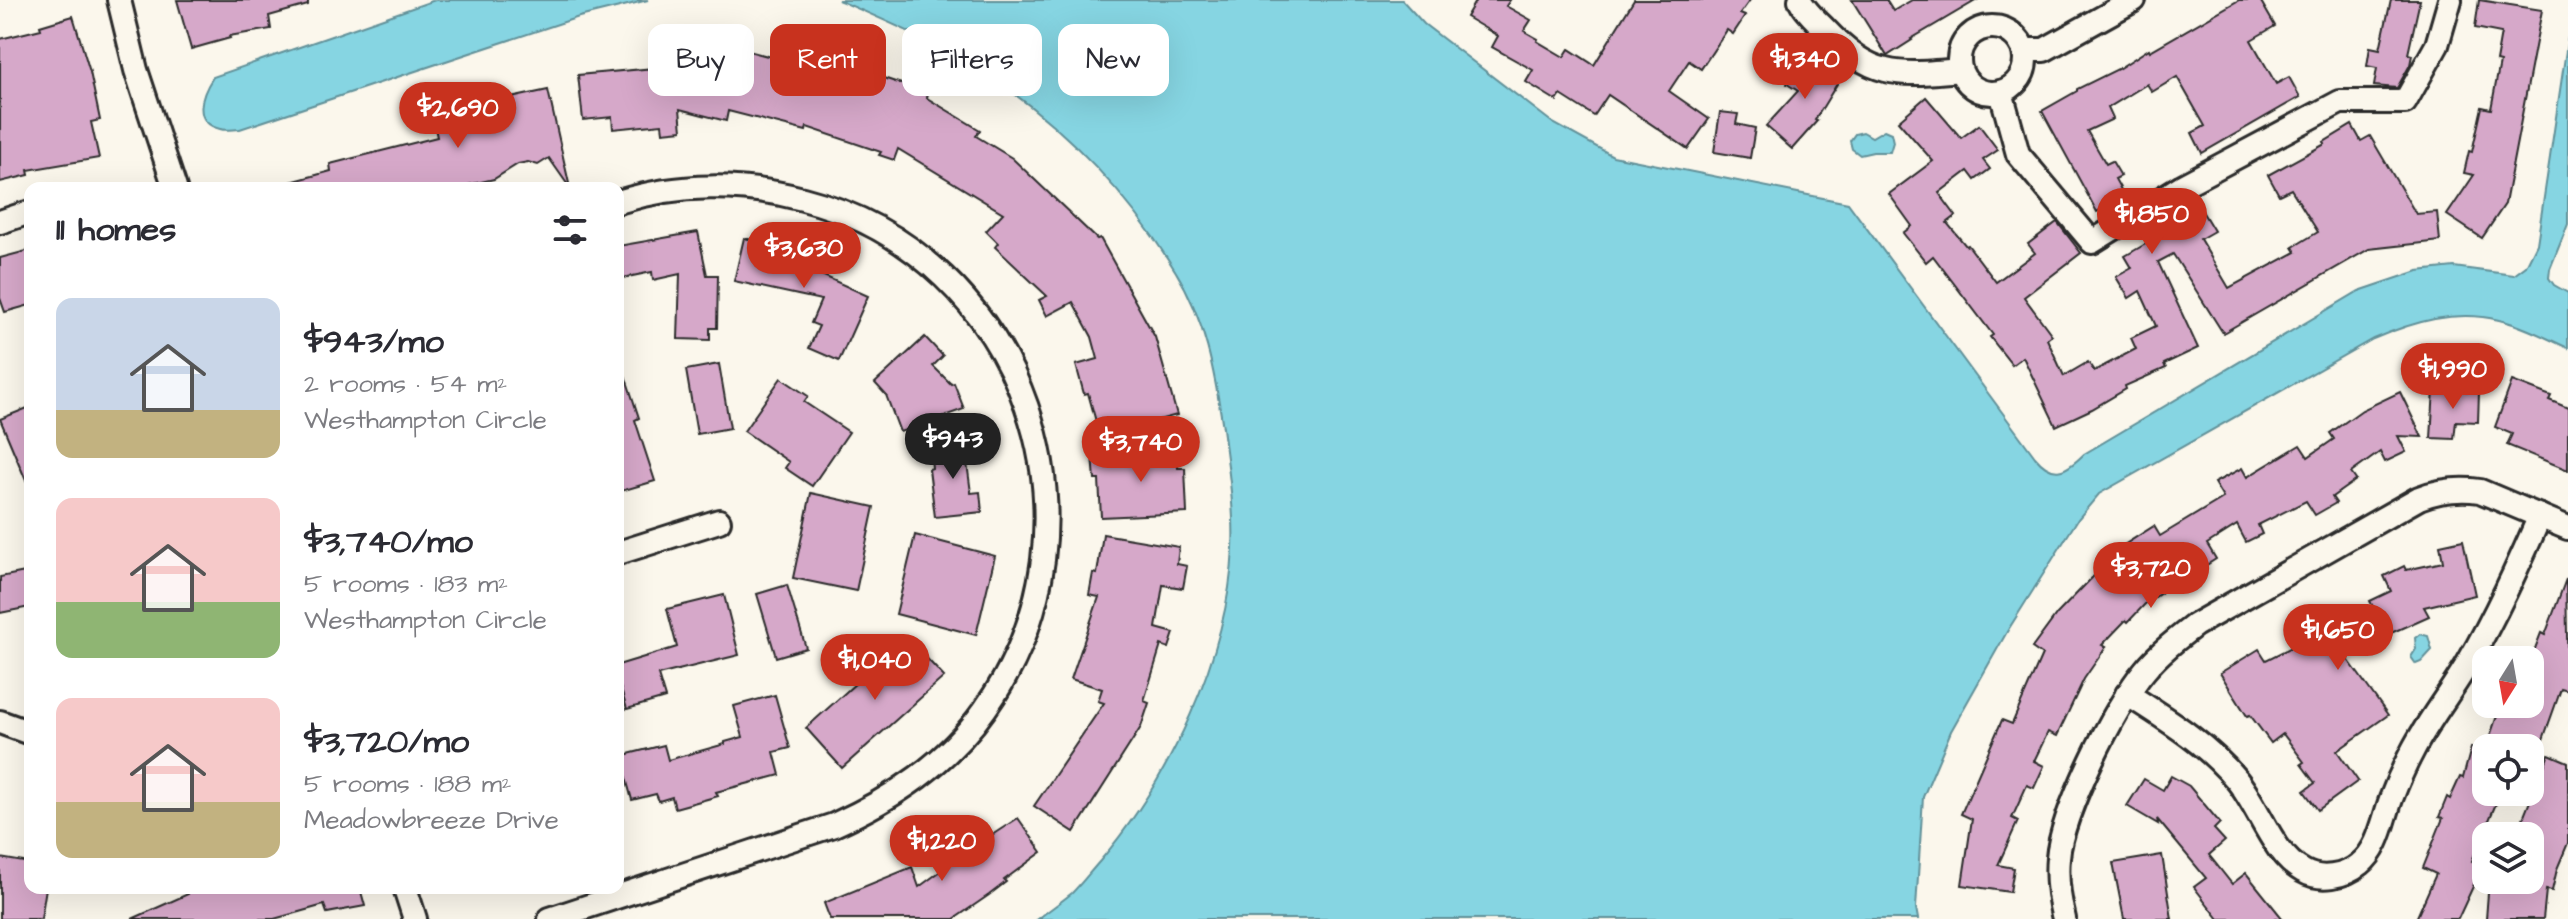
<!DOCTYPE html>
<html lang="en">
<head>
<meta charset="utf-8">
<style>
	:root { --surface:#fff; --page:#f7f7f7; --text:#2b2b33; --muted:#7c7c81; --accent:#c8321e }
	body { margin:0; font-family:"Architects Daughter",sans-serif; background:var(--page); color:var(--text); height:100vh; display:flex; flex-direction:column; font-size:30px; white-space:nowrap }
	* { box-sizing:border-box; margin:0 }
	p { font-size:26px; color:var(--muted) }
	.icon { flex:none; width:44px; height:44px; fill:none; stroke:currentColor; stroke-width:2; stroke-linecap:round; stroke-linejoin:round }
	.map { position:relative; flex:1; overflow:hidden }
	.drawer { position:absolute; left:24px; top:182px; width:600px; height:712px; display:flex; flex-direction:column; background:var(--surface); border-radius:16px; box-shadow:0 8px 32px #0002 }
	.drawer>* { flex:none }
	.guide { position:absolute; left:648px; top:24px; width:760px; height:72px; display:flex; gap:16px }
	.needle { width:52px; rotate:191deg }
	.controls { position:absolute; left:2472px; top:646px; display:grid; gap:16px }
	.controls a { display:grid; place-items:center; width:72px; height:72px; border-radius:16px; background:var(--surface); box-shadow:0 8px 32px #0002; font-size:40px }
	.price { position:absolute; translate:-50% -68px; padding:0 18px; border-radius:28px; background:var(--accent); color:#fff; font-size:26px; line-height:52px; filter:drop-shadow(0 2px 4px #0008) }
	.price::after { content:''; position:absolute; left:50%; top:48px; width:24px; height:18px; margin-left:-12px; background:inherit; clip-path:polygon(0 0,100% 0,50% 100%) }
	.price.current { background:#222; color:#fff }
	ul { padding:0; list-style:none }
	li { display:flex; align-items:center; gap:24px; height:200px; padding:0 32px }
	li span { display:grid; place-items:center; flex:none; width:224px; height:160px; border-radius:16px; color:#555 }
	li>.icon { margin-inline-start:auto }
	span .icon { width:96px; height:96px; fill:#fffc; stroke-width:1 }
	li b { font-size:34px }
	h2 { display:flex; justify-content:space-between; align-items:center; height:96px; padding:0 32px; font-size:34px }
	.pill { padding:0 28px; border-radius:16px; background:var(--surface); box-shadow:0 8px 32px #0002; font-size:28px; line-height:72px }
	.pill.current { background:var(--accent); color:#fff }
	.map>svg:first-child { display:block }
	.water { fill:#86d5e2; stroke:#629199; stroke-width:2 }
	.building { fill:#d6a8c9; stroke:#2b2b2b; stroke-width:2 }
	.lines { fill:none; stroke-linecap:round; stroke-linejoin:round }
	.minor-casing { stroke:#2b2b2b; stroke-width:28 }
	.minor { stroke:#fbf7ec; stroke-width:22 }
</style>
</head>
<body>
<div class="map">
<svg width="2568" height="919" viewBox="0 0 2568 919">
	<rect width="100%" height="100%" fill="#fbf7ec"/>
	<filter id="ink" filterUnits="userSpaceOnUse"><feTurbulence type="fractalNoise" baseFrequency=".0125" numOctaves="2"/><feDisplacementMap in="SourceGraphic" scale="16" xChannelSelector="R" yChannelSelector="G"/><feConvolveMatrix kernelMatrix="1 2 1 2 8 2 1 2 1" color-interpolation-filters="sRGB"/></filter>
	<g filter="url(#ink)">
		<g class="water">
			<path d="M435,0H648L579,17L240,129C234,129 226,131 220,129C191,122 202,94 213,77Z"/>
			<path d="M838,0H1402L1424,24L1553,123L1613,156L1848,203L2035,457C2053,479 2066,472 2084,454L2359,291L2418,271L2454,267L2514,275L2526,266L2537,244L2568,37V224L2550,269L2549,278L2554,285L2568,293V348C2546,338 2522,325 2499,320C2455,309 2413,322 2373,339L2099,494L2078,519L2008,630L1951,731L1923,797L1916,908L1918,919H1038C1049,910 1061,902 1072,893C1082,883 1091,871 1100,861C1169,780 1228,656 1233,548C1235,509 1228,467 1223,428C1215,374 1205,319 1176,272C1131,198 1067,129 995,80C947,47 891,23 838,0Z"/>
			<polygon points="1884,130 1891,133 1893,142 1890,152 1873,152 1860,155 1852,149 1850,141 1855,134 1863,132 1872,137"/>
			<polygon points="2420,634 2428,636 2432,650 2421,662 2416,664 2411,657 2416,649 2415,638"/>
		</g>
		<g class="building">
			<polygon points="177,0 308,0 308,5 269,16 271,29 229,36 230,38 191,49"/>
			<polygon points="1476,0 1510,0 1506,6 1531,20 1524,31 1538,39 1537,41 1564,57 1569,49 1594,65 1634,0 1750,0 1740,14 1745,16 1733,34 1727,30 1701,69 1689,61 1669,91 1709,119 1688,149 1608,95 1594,116 1561,95 1557,101 1526,82 1533,70 1492,47 1498,36 1466,17"/>
			<polygon points="1852,0 1886,0 1893,11 1912,0 1977,0 1911,39 1912,40 1887,56"/>
			<polygon points="2239,0 2260,0 2275,26 2251,40 2276,84 2289,77 2300,97 2202,153 2192,133 2205,126 2177,77 2152,92 2147,84 2108,108 2113,119 2087,131 2106,164 2112,161 2121,176 2115,179 2125,197 2097,212 2042,111 2077,91 2077,89 2118,69 2149,49 2150,51"/>
			<polygon points="2391,0 2420,0 2408,54 2412,55 2410,65 2397,88 2374,86 2377,68 2367,66 2370,47 2380,49"/>
			<polygon points="2479,0 2542,10 2505,204 2482,238 2447,215 2474,175 2464,173 2469,151 2472,152 2482,107 2491,109 2500,62 2496,61 2501,33 2475,28"/>
			<polygon points="73,16 90,72 100,120 91,122 99,158 28,170 29,175 0,182 0,39 41,29 40,26"/>
			<polygon points="703,44 740,55 741,49 798,64 801,53 845,65 928,93 927,98 980,130 976,136 1012,158 1097,239 1100,238 1155,337 1177,415 1100,436 1088,393 1084,394 1076,365 1098,359 1092,337 1073,302 1047,316 1039,300 1047,296 995,247 998,243 986,231 1003,213 898,149 894,160 879,155 881,152 807,127 806,131 728,111 726,121 680,109 682,130 663,132 662,124 613,129 612,117 583,120 578,75 698,64"/>
			<polygon points="1813,57 1843,74 1815,120 1817,121 1792,149 1766,126 1798,91 1787,84 1798,65 1805,69"/>
			<polygon points="548,90 570,188 549,158 538,165 528,162 518,164 494,179 468,185 469,188 288,188 287,183 331,171 330,164 437,137 434,124 445,121 459,113 484,107 497,99 505,97 506,99"/>
			<polygon points="1926,97 1961,138 1979,125 1998,150 1983,160 1990,169 1975,180 1968,171 1939,193 1956,216 1947,223 1966,246 1968,245 1996,282 2035,253 2028,244 2057,222 2081,253 2024,297 2052,335 2047,339 2064,376 2088,362 2094,371 2136,349 2131,338 2156,326 2140,291 2129,298 2116,277 2132,268 2125,256 2202,211 2214,231 2200,239 2229,288 2296,252 2293,247 2318,232 2291,189 2279,195 2268,175 2325,144 2324,142 2352,125 2361,141 2370,136 2416,214 2437,212 2440,241 2369,249 2223,333 2173,254 2158,262 2198,348 2164,364 2166,368 2125,386 2126,389 2092,409 2056,426 2023,357 2012,365 1990,337 1993,335 1933,256 1926,262 1903,233 1912,226 1889,194 1933,161 1898,121"/>
			<polygon points="1720,112 1738,114 1736,124 1755,128 1750,158 1714,152"/>
			<polygon points="698,232 707,275 718,275 717,328 710,328 710,340 678,339 680,274 653,280 652,272 618,279 618,246"/>
			<polygon points="744,238 821,255 817,273 868,296 839,361 809,348 819,326 811,323 821,300 734,281"/>
			<polygon points="30,250 30,305 5,312 0,298 0,258"/>
			<polygon points="925,337 943,356 933,366 951,384 954,383 964,409 900,432 886,395 875,383"/>
			<polygon points="618,363 621,363 639,418 635,420 655,481 618,492"/>
			<polygon points="719,364 730,428 697,434 686,370"/>
			<polygon points="781,378 808,396 804,402 849,432 812,486 785,468 789,462 744,431"/>
			<polygon points="2512,381 2551,396 2549,400 2568,408 2568,470 2507,445 2512,434 2495,427"/>
			<polygon points="2434,389 2479,392 2478,422 2456,421 2454,439 2431,438"/>
			<polygon points="2400,392 2422,437 2398,436 2406,452 2385,462 2380,452 2351,473 2356,480 2332,497 2336,503 2315,515 2306,501 2258,525 2262,534 2246,542 2237,525 2207,544 2216,559 2197,571 2193,564 2157,588 2161,593 2146,603 2128,622 2126,620 2102,645 2106,647 2084,679 2057,736 2048,732 2034,761 2044,766 2034,788 2027,785 2012,818 2018,821 1998,865 2014,868 2010,892 1962,885 1972,819 1961,814 2002,720 2012,724 2042,655 2032,648 2057,614 2115,554 2113,552 2154,526 2160,536 2223,498 2214,483 2242,468 2247,477 2300,445 2308,457 2334,439 2330,433 2362,410"/>
			<polygon points="30,407 30,490 0,419"/>
			<polygon points="974,443 977,462 967,463 971,493 980,492 982,512 935,517 929,469 932,468 930,448"/>
			<polygon points="1177,451 1178,468 1185,468 1187,513 1101,517 1099,480 1095,480 1093,455"/>
			<polygon points="811,493 874,507 856,591 793,578"/>
			<polygon points="1103,534 1179,547 1177,564 1187,566 1183,588 1163,585 1156,628 1174,633 1169,648 1161,645 1144,701 1149,703 1141,727 1074,832 1034,806 1104,703 1098,701 1102,689 1071,679 1099,597 1089,595 1093,573 1097,574"/>
			<polygon points="915,535 995,556 976,635 896,614"/>
			<polygon points="2463,540 2475,595 2424,607 2429,616 2344,654 2388,715 2337,751 2358,781 2318,810 2304,791 2315,783 2301,764 2304,762 2283,734 2271,743 2250,715 2247,716 2220,673 2259,649 2266,660 2296,645 2288,631 2337,606 2344,622 2374,609 2370,601 2391,591 2384,576 2404,566 2406,570 2443,562 2440,545"/>
			<polygon points="30,571 30,607 0,613 0,577"/>
			<polygon points="2566,579 2568,691 2561,689 2540,748 2486,748 2501,704 2530,704 2530,662 2541,633 2545,635"/>
			<polygon points="787,585 806,648 776,657 757,594"/>
			<polygon points="724,595 739,655 658,675 665,698 627,709 618,680 618,665 677,647 667,609"/>
			<polygon points="907,637 944,677 842,768 806,728"/>
			<polygon points="775,695 790,748 774,752 780,775 716,792 718,796 675,808 672,797 659,801 656,794 632,800 620,756 664,745 668,760 725,744 725,742 743,737 734,706"/>
			<polygon points="2471,748 2486,752 2486,792 2500,794 2472,861 2480,864 2474,880 2476,880 2458,919 2416,919 2436,874 2423,868 2443,818 2439,817 2447,797 2450,799 2460,777 2463,778"/>
			<polygon points="2549,754 2568,762 2568,843 2557,869 2552,891 2546,890 2543,919 2486,919 2489,880 2530,880 2530,836 2516,836"/>
			<polygon points="2171,776 2189,786 2220,823 2214,829 2225,841 2209,855 2232,884 2246,873 2283,919 2219,919 2194,887 2206,878 2157,819 2158,824 2127,806 2144,779 2163,790"/>
			<polygon points="1018,818 1042,852 1004,880 1006,882 989,895 954,919 830,919 824,903 912,867 919,887 972,848"/>
			<polygon points="2162,855 2172,919 2124,919 2113,863"/>
			<polygon points="0,858 30,863 30,888 46,888 41,919 0,919"/>
			<polygon points="186,888 360,888 365,906 327,913 324,905 274,919 132,919 188,894"/>
		</g>
		<g class="lines">
			<g class="minor-casing">
				<g id="minor">
					<polyline points="119,0 136,70 175,188"/>
					<path d="M1800,0C1805,11 1816,20 1824,28C1871,78 1896,76 1960,70"/>
					<circle cx="1992" cy="60" r="33"/>
					<polyline points="2024,50 2044,50 2134,0"/>
					<polyline points="2001,92 2018,154 2092,242 2182,186 2340,102 2405,102 2437,45 2450,0"/>
					<polyline points="0,222 30,212"/>
					<polyline points="618,553 719,521"/>
					<path d="M2127,694C2166,719 2206,743 2236,779C2260,808 2272,854 2303,871C2320,881 2345,877 2360,864C2379,849 2383,821 2391,799C2397,783 2405,765 2413,750C2429,719 2451,692 2468,663C2496,615 2518,566 2540,516"/>
					<polyline points="0,722 30,733"/>
					<polyline points="405,888 415,919"/>
					<path d="M550,919L834,825C894,798 947,763 985,709C1116,524 1025,256 803,199C743,183 678,183 618,202"/>
					<path d="M2064,919C2059,899 2056,878 2058,858C2061,814 2115,705 2145,670C2159,653 2177,639 2195,625L2419,498C2440,490 2458,488 2480,491L2568,528"/>
				</g>
			</g>
			<use href="#minor" class="minor"/>
		</g>
	</g>
</svg>
<div class="controls">
<a><svg class="needle" viewBox="-14 -14 28 28"><path d="M0-13l5 13h-10z" fill="#e53935"/><path d="M0 13l5-13h-10z" fill="#7c7c81"/></svg></a>
<a><svg class="icon" aria-label="locate" viewBox="0 0 24 24"><circle cx="12" cy="12" r="6"/><path d="M12 2v4M12 18v4M2 12h4M18 12h4"/></svg></a>
<a><svg class="icon" aria-label="layers" viewBox="0 0 24 24"><path d="M12 4l9 5-9 5-9-5zM3 14l9 5 9-5"/></svg></a>
</div>
<b class="price" style="left:1805px;top:101px">$1,340</b>
<b class="price" style="left:458px;top:150px">$2,690</b>
<b class="price" style="left:2152px;top:256px">$1,850</b>
<b class="price" style="left:804px;top:290px">$3,630</b>
<b class="price" style="left:2453px;top:411px">$1,990</b>
<b class="price current" style="left:953px;top:481px">$943</b>
<b class="price" style="left:1141px;top:484px">$3,740</b>
<b class="price" style="left:2151px;top:610px">$3,720</b>
<b class="price" style="left:2338px;top:672px">$1,650</b>
<b class="price" style="left:875px;top:702px">$1,040</b>
<b class="price" style="left:942px;top:883px">$1,220</b>
<div class="guide">
<a class="pill">Buy</a>
<a class="pill current">Rent</a>
<a class="pill">Filters</a>
<a class="pill">New</a>
</div>
<section class="drawer">
<h2>11 homes<svg class="icon" aria-label="filters" viewBox="0 0 24 24"><path d="M4 7h16M4 17h16"/><circle cx="9" cy="7" r="2"/><circle cx="15" cy="17" r="2"/></svg></h2>
<ul>
<li><span style="background:linear-gradient(#c9d6e8 70%,#c2b280 0)"><svg class="icon" aria-label="home" viewBox="0 0 24 24"><path d="M3 11l9-7 9 7M6 9v11h12V9"/></svg></span><div><b>$943/mo</b><p>2 rooms · 54 m²</p><p>Westhampton Circle</p></div></li>
<li><span style="background:linear-gradient(#f6c9c9 65%,#8fb573 0)"><svg class="icon" aria-label="home" viewBox="0 0 24 24"><path d="M3 11l9-7 9 7M6 9v11h12V9"/></svg></span><div><b>$3,740/mo</b><p>5 rooms · 183 m²</p><p>Westhampton Circle</p></div></li>
<li><span style="background:linear-gradient(#f6c9c9 65%,#c2b280 0)"><svg class="icon" aria-label="home" viewBox="0 0 24 24"><path d="M3 11l9-7 9 7M6 9v11h12V9"/></svg></span><div><b>$3,720/mo</b><p>5 rooms · 188 m²</p><p>Meadowbreeze Drive</p></div></li>
</ul>
</section>
</div>
</body>
</html>
